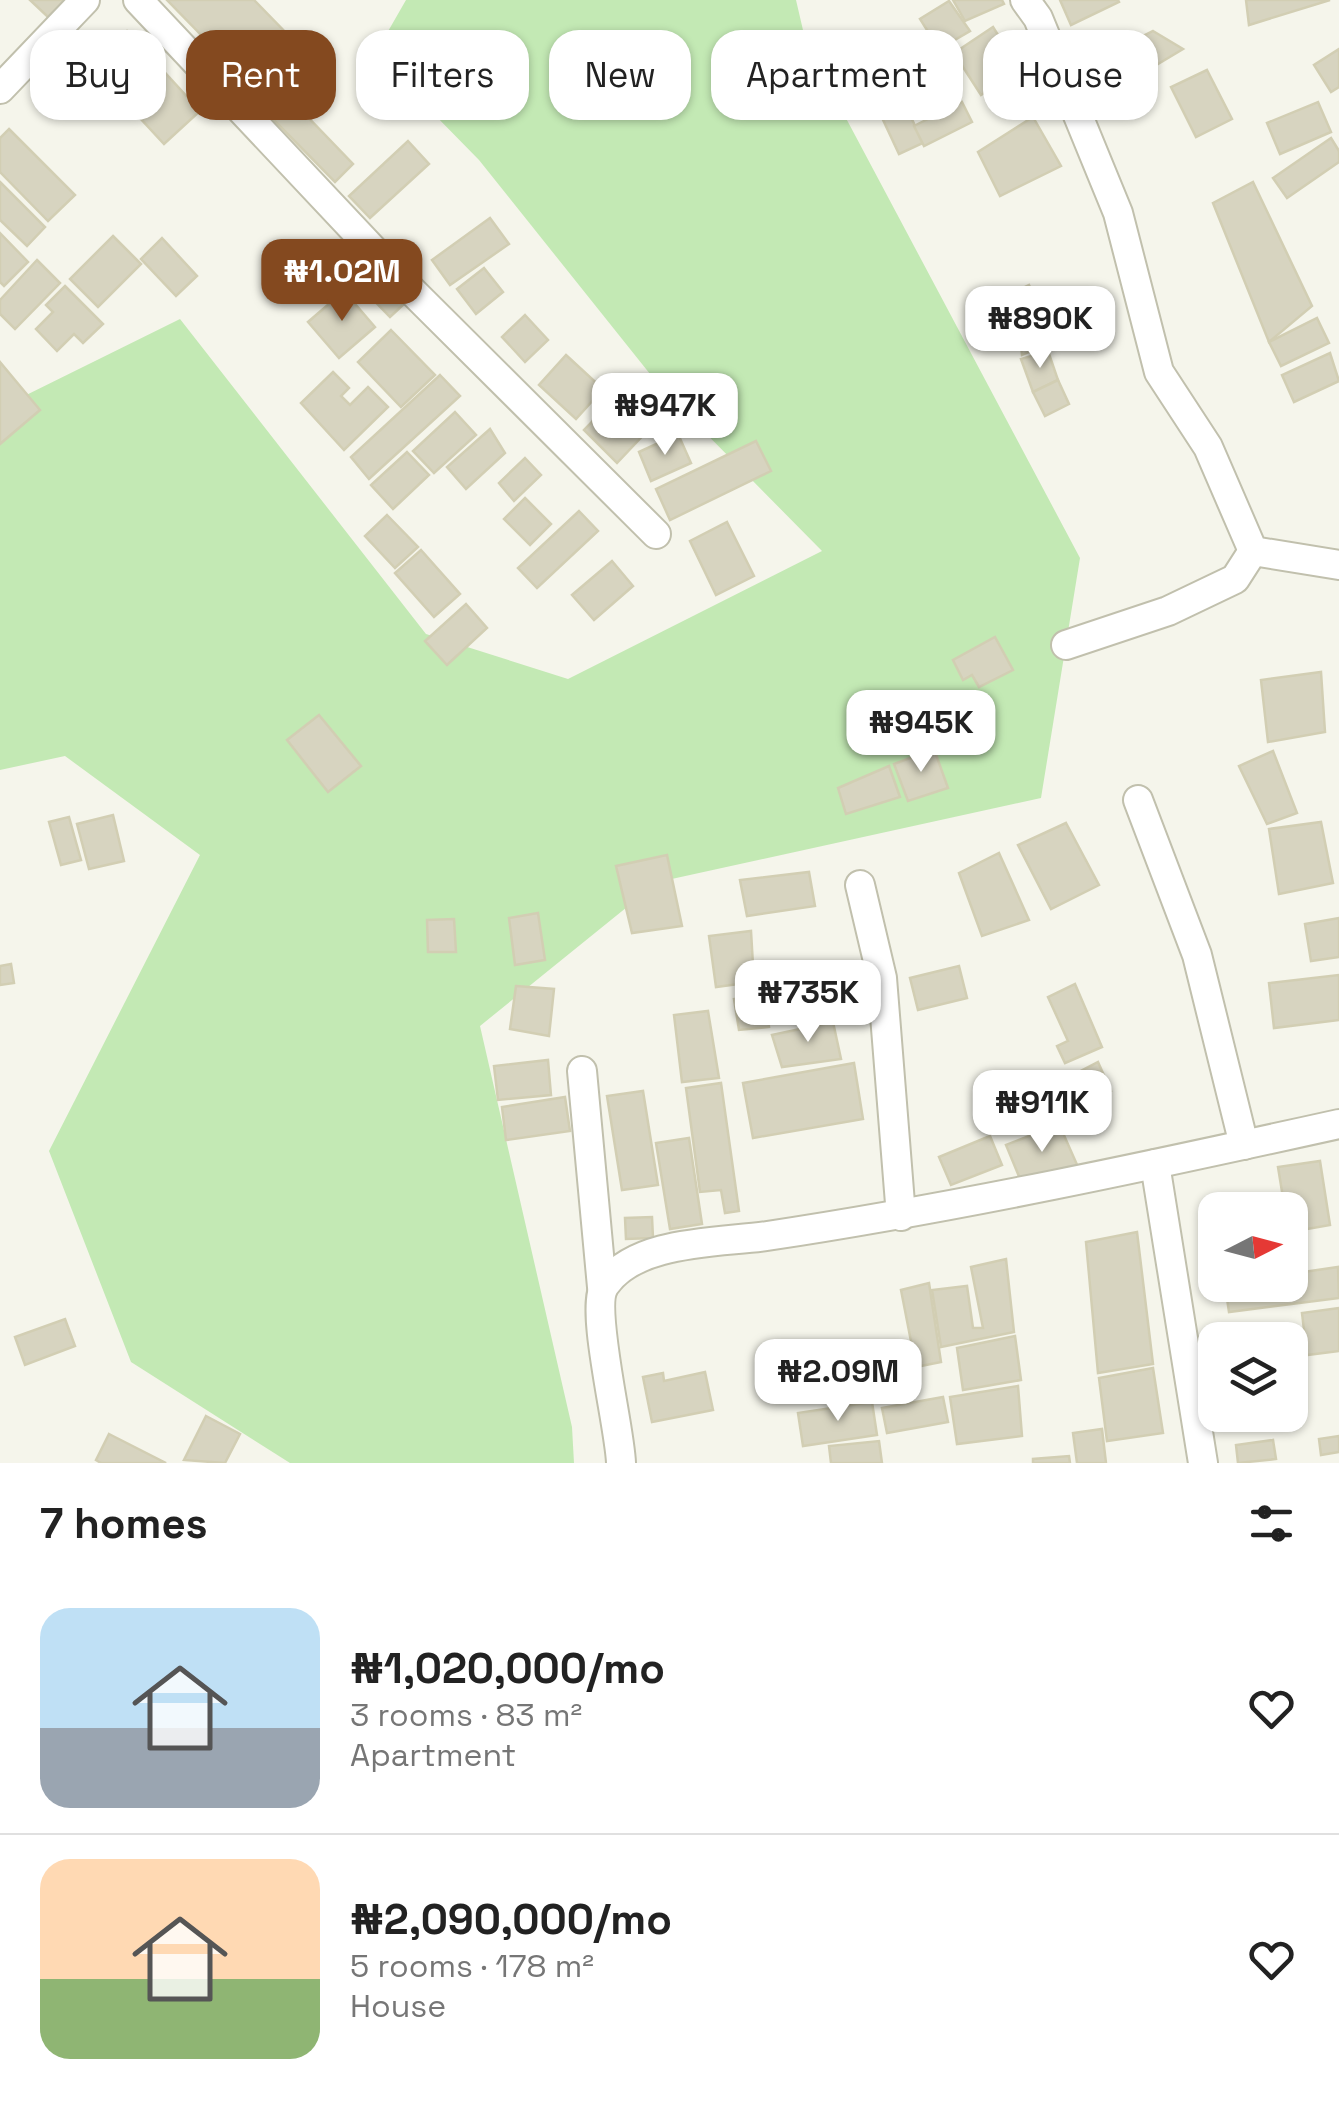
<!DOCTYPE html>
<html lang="en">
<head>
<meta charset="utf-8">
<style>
	:root { --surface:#fff; --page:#f6f6f6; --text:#222; --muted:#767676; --line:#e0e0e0; --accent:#84491f }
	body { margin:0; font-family:"Space Grotesk",sans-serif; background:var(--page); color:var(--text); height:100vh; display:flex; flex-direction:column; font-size:38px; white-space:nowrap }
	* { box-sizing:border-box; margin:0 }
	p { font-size:32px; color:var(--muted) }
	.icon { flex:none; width:55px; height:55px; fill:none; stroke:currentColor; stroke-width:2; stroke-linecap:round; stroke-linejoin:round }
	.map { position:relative; height:1463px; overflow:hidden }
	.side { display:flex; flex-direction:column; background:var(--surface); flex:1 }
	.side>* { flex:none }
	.hud { position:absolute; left:30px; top:30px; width:1280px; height:90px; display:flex; gap:20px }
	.needle { width:65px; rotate:84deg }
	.controls { position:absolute; left:1198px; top:1192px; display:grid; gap:20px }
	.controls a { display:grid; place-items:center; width:110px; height:110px; border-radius:20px; background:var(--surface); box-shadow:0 2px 8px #0004; font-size:50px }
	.price { position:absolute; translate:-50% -85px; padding:0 22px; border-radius:20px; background:#fff; color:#222; font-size:32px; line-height:65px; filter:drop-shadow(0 2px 5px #0008) }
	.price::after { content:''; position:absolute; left:50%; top:60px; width:30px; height:22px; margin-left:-15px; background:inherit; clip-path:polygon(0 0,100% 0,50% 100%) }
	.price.selected { background:var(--accent); color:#fff }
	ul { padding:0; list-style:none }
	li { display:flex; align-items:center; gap:30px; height:250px; padding:0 40px }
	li+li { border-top:2px solid var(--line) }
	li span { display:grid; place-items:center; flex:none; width:280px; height:200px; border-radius:30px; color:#555 }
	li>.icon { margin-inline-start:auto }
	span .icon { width:120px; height:120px; fill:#fffc; stroke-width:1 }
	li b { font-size:42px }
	h2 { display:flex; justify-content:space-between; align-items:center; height:120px; padding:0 40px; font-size:42px }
	.tag { padding:0 35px; border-radius:30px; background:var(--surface); box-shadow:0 2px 8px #0004; font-size:35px; line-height:90px }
	.tag.selected { background:var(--accent); color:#fff }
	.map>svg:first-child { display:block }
	.green { fill:#c3e9b4 }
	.building { fill:#d7d4c0; stroke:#d2ceb3; stroke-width:2.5 }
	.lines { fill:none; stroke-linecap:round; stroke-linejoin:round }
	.minor-casing { stroke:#c1c0ad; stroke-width:32 }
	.minor { stroke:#fff; stroke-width:28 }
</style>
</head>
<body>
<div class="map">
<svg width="1339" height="1463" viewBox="0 0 1339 1463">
	<rect width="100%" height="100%" fill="#f5f5eb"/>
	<polygon class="green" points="406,0 796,0 806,43 1080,558 1041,798 658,882 480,1026 572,1427 574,1463 290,1463 131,1362 49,1151 200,855 65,756 0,770 0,408 180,319 426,634 568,679 822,551 662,389 479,160 375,54"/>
	<g class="building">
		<polygon points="30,0 65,0 48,17"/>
		<polygon points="167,0 254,0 291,38 247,82"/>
		<polygon points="953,0 1002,0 1004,4 965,21"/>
		<polygon points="1060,0 1118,0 1119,2 1071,25"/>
		<polygon points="1246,0 1330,0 1249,25"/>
		<polygon points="949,1 970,31 939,49 920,19"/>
		<polygon points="993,27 1020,70 981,95 954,53"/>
		<polygon points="127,31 200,111 164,144 90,64"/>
		<polygon points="1153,31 1183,49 1108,94 1080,68"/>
		<polygon points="1339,49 1339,87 1331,92 1314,65"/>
		<polygon points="1207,70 1232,119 1196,137 1171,87"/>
		<polygon points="275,83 353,164 335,182 256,102"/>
		<polygon points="902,98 923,143 899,154 878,109"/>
		<polygon points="962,102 972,122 924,146 914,126"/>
		<polygon points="1318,102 1331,132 1280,154 1267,123"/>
		<polygon points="1033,117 1061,166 1000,196 978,152"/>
		<polygon points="9,129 75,195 48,221 0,172 0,138"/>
		<polygon points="1331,138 1339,151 1339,162 1287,198 1273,178"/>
		<polygon points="408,141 429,164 370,218 349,196"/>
		<polygon points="0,182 45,227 27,246 0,220"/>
		<polygon points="1253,182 1312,306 1269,342 1213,203"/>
		<polygon points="490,218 509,244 450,285 432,260"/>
		<polygon points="0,233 28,262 4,286 0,282"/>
		<polygon points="113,236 141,264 98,307 70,279"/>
		<polygon points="162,238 197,276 176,296 141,259"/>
		<polygon points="37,260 60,283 15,329 0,314 0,300"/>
		<polygon points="484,268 503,292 476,314 457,289"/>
		<polygon points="371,271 403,305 390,317 358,284"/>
		<polygon points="1029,285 1045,319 991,346 975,312"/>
		<polygon points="65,286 103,324 83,343 74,334 57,351 36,329 53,312 46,305"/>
		<polygon points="344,291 375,327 339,358 308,322"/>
		<polygon points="1098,302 1105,319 1022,355 1020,335"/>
		<polygon points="525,315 548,340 525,362 502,337"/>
		<polygon points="1317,318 1329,343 1281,366 1269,342"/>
		<polygon points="391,330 435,375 401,407 358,362"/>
		<polygon points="1048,351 1058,380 1033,392 1021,359"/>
		<polygon points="1330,353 1339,381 1294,402 1282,375"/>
		<polygon points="566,355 603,389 576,419 539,385"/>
		<polygon points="0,362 40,410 0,444"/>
		<polygon points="333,372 349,388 341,396 350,405 368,387 388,407 344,450 301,403"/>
		<polygon points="440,375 460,396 369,479 351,457"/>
		<polygon points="1058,380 1069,404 1045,416 1033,392"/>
		<polygon points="616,397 649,429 617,463 584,430"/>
		<polygon points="455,412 476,435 434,473 413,451"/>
		<polygon points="490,429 505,453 466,489 447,467"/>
		<polygon points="678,434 691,463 651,481 639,452"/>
		<polygon points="756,441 771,471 670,520 656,489"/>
		<polygon points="407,452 429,475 393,509 371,485"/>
		<polygon points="525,458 541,475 514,501 499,483"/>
		<polygon points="525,498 551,524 530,545 504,519"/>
		<polygon points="579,511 598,531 537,588 518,568"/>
		<polygon points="387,515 418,547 395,568 365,536"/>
		<polygon points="727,522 754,576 716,595 690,541"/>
		<polygon points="421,550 460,594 434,617 395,573"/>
		<polygon points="612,561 633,586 594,620 572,595"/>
		<polygon points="466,604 487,628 447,665 425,641"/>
		<polygon points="995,637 1013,670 979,687 972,675 963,680 953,660"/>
		<polygon points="1321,672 1325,732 1268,742 1261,680"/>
		<polygon points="319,715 361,766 328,792 287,740"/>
		<polygon points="934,749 948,788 908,801 894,764"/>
		<polygon points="1273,751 1297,813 1267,824 1239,766"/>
		<polygon points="889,766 900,797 846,814 838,788"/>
		<polygon points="113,815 124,861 89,869 77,824"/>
		<polygon points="69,817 81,860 61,865 49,822"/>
		<polygon points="1321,822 1333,883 1279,894 1269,829"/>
		<polygon points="1066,823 1099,885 1051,909 1018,845"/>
		<polygon points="999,853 1029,920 982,936 959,873"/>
		<polygon points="667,855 682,926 632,933 616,866"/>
		<polygon points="809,872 815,906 747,916 740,880"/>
		<polygon points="538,913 545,960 515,965 509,918"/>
		<polygon points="1339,918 1339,957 1311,961 1305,924"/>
		<polygon points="454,919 456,952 428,952 427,920"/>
		<polygon points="751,931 754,982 716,987 709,936"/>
		<polygon points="11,964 14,983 0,985 0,966"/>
		<polygon points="959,966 967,998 918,1010 910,978"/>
		<polygon points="1339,975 1339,1020 1274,1028 1269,983"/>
		<polygon points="1075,984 1102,1047 1065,1063 1057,1046 1068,1041 1048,997"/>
		<polygon points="516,986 554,989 549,1036 510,1029"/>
		<polygon points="765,995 769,1027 739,1030 734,999"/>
		<polygon points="708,1011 719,1078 682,1082 674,1015"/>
		<polygon points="833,1022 841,1059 782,1067 772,1035"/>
		<polygon points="548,1060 551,1095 498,1100 494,1066"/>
		<polygon points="1098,1062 1111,1091 1089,1103 1073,1075"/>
		<polygon points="854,1063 863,1119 753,1138 743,1083"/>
		<polygon points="721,1083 739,1211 725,1213 721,1190 700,1192 686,1088"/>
		<polygon points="643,1091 658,1185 622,1190 607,1096"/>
		<polygon points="565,1097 570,1131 506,1140 502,1107"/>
		<polygon points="1059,1124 1078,1167 1023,1186 1006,1145"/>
		<polygon points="990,1136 1002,1165 951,1185 939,1157"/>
		<polygon points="689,1138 702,1224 670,1229 656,1143"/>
		<polygon points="1320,1161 1330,1225 1290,1232 1290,1210 1285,1210 1278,1167"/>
		<polygon points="652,1217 653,1238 626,1239 625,1218"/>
		<polygon points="1137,1232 1153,1364 1098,1373 1086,1242"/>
		<polygon points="1006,1259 1014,1332 941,1347 932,1290 967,1286 973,1328 983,1328 971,1267"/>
		<polygon points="1338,1267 1339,1298 1229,1312 1225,1285 1290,1285 1290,1274"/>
		<polygon points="929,1283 941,1362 916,1367 901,1290"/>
		<polygon points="1339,1308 1339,1351 1307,1355 1302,1313"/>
		<polygon points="65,1319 75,1346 25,1365 15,1337"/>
		<polygon points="1015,1336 1021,1380 963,1390 957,1348"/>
		<polygon points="902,1344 911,1392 877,1398 868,1351"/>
		<polygon points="1153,1368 1163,1433 1107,1441 1099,1378"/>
		<polygon points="705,1372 713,1410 652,1422 643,1377 663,1373 664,1381"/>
		<polygon points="1018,1386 1022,1436 957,1444 950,1397"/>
		<polygon points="943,1397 948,1422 887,1433 882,1408"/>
		<polygon points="872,1402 877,1435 803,1446 798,1413"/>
		<polygon points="206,1416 240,1434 225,1463 184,1460"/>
		<polygon points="1102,1429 1106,1463 1077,1463 1073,1433"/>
		<polygon points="109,1434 166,1463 101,1463 96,1460"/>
		<polygon points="1339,1436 1339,1452 1321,1455 1319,1439"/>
		<polygon points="1273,1440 1276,1459 1238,1463 1236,1445"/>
		<polygon points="879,1441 882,1463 831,1463 829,1446"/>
		<polygon points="1069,1456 1070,1463 1033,1463 1033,1459"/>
	</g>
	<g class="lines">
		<g class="minor-casing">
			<g id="minor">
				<polyline points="138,0 409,288 656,534"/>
				<polyline points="1025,0 1038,18 1118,213 1159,372 1208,447 1253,551 1339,565"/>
				<polyline points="0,89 85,0"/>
				<polyline points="1066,645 1168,611 1235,579 1253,551"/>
				<polyline points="1138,800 1197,955 1244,1145"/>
				<polyline points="860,885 882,978 901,1216"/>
				<polyline points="582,1071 602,1287"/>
				<polyline points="1155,1164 1203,1463"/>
				<path d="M621,1463C620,1427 589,1307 605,1285C636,1240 718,1243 767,1236C959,1207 1149,1166 1339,1124"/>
			</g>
		</g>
		<use href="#minor" class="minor"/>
	</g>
</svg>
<div class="controls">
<a><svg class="needle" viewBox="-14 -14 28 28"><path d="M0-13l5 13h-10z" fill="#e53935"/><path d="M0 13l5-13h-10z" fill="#767676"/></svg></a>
<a><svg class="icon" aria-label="layers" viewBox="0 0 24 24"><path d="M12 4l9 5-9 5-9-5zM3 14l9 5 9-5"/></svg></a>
</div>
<b class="price selected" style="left:342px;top:324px">₦1.02M</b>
<b class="price" style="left:1040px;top:371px">₦890K</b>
<b class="price" style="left:665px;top:458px">₦947K</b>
<b class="price" style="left:921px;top:775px">₦945K</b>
<b class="price" style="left:808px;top:1045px">₦735K</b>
<b class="price" style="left:1042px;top:1155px">₦911K</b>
<b class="price" style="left:838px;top:1424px">₦2.09M</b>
<div class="hud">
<a class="tag">Buy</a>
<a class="tag selected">Rent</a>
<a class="tag">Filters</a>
<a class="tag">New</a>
<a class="tag">Apartment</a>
<a class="tag">House</a>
</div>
</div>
<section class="side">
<h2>7 homes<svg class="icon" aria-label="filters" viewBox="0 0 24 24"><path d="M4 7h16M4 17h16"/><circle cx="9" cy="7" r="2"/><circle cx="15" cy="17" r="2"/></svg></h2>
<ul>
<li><span style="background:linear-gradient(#bfe0f5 60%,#9aa5b1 0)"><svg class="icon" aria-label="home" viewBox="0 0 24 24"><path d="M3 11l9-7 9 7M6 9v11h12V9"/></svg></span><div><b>₦1,020,000/mo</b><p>3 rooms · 83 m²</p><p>Apartment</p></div><svg class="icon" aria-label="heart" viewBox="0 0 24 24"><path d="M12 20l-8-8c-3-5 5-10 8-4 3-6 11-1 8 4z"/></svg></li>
<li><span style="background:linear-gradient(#ffd9b3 60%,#8fb573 0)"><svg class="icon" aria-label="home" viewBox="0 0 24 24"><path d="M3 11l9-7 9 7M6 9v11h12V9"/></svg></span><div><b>₦2,090,000/mo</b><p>5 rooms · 178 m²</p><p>House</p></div><svg class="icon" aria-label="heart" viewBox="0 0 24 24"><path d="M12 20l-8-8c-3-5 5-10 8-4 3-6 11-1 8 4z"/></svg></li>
</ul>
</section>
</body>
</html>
